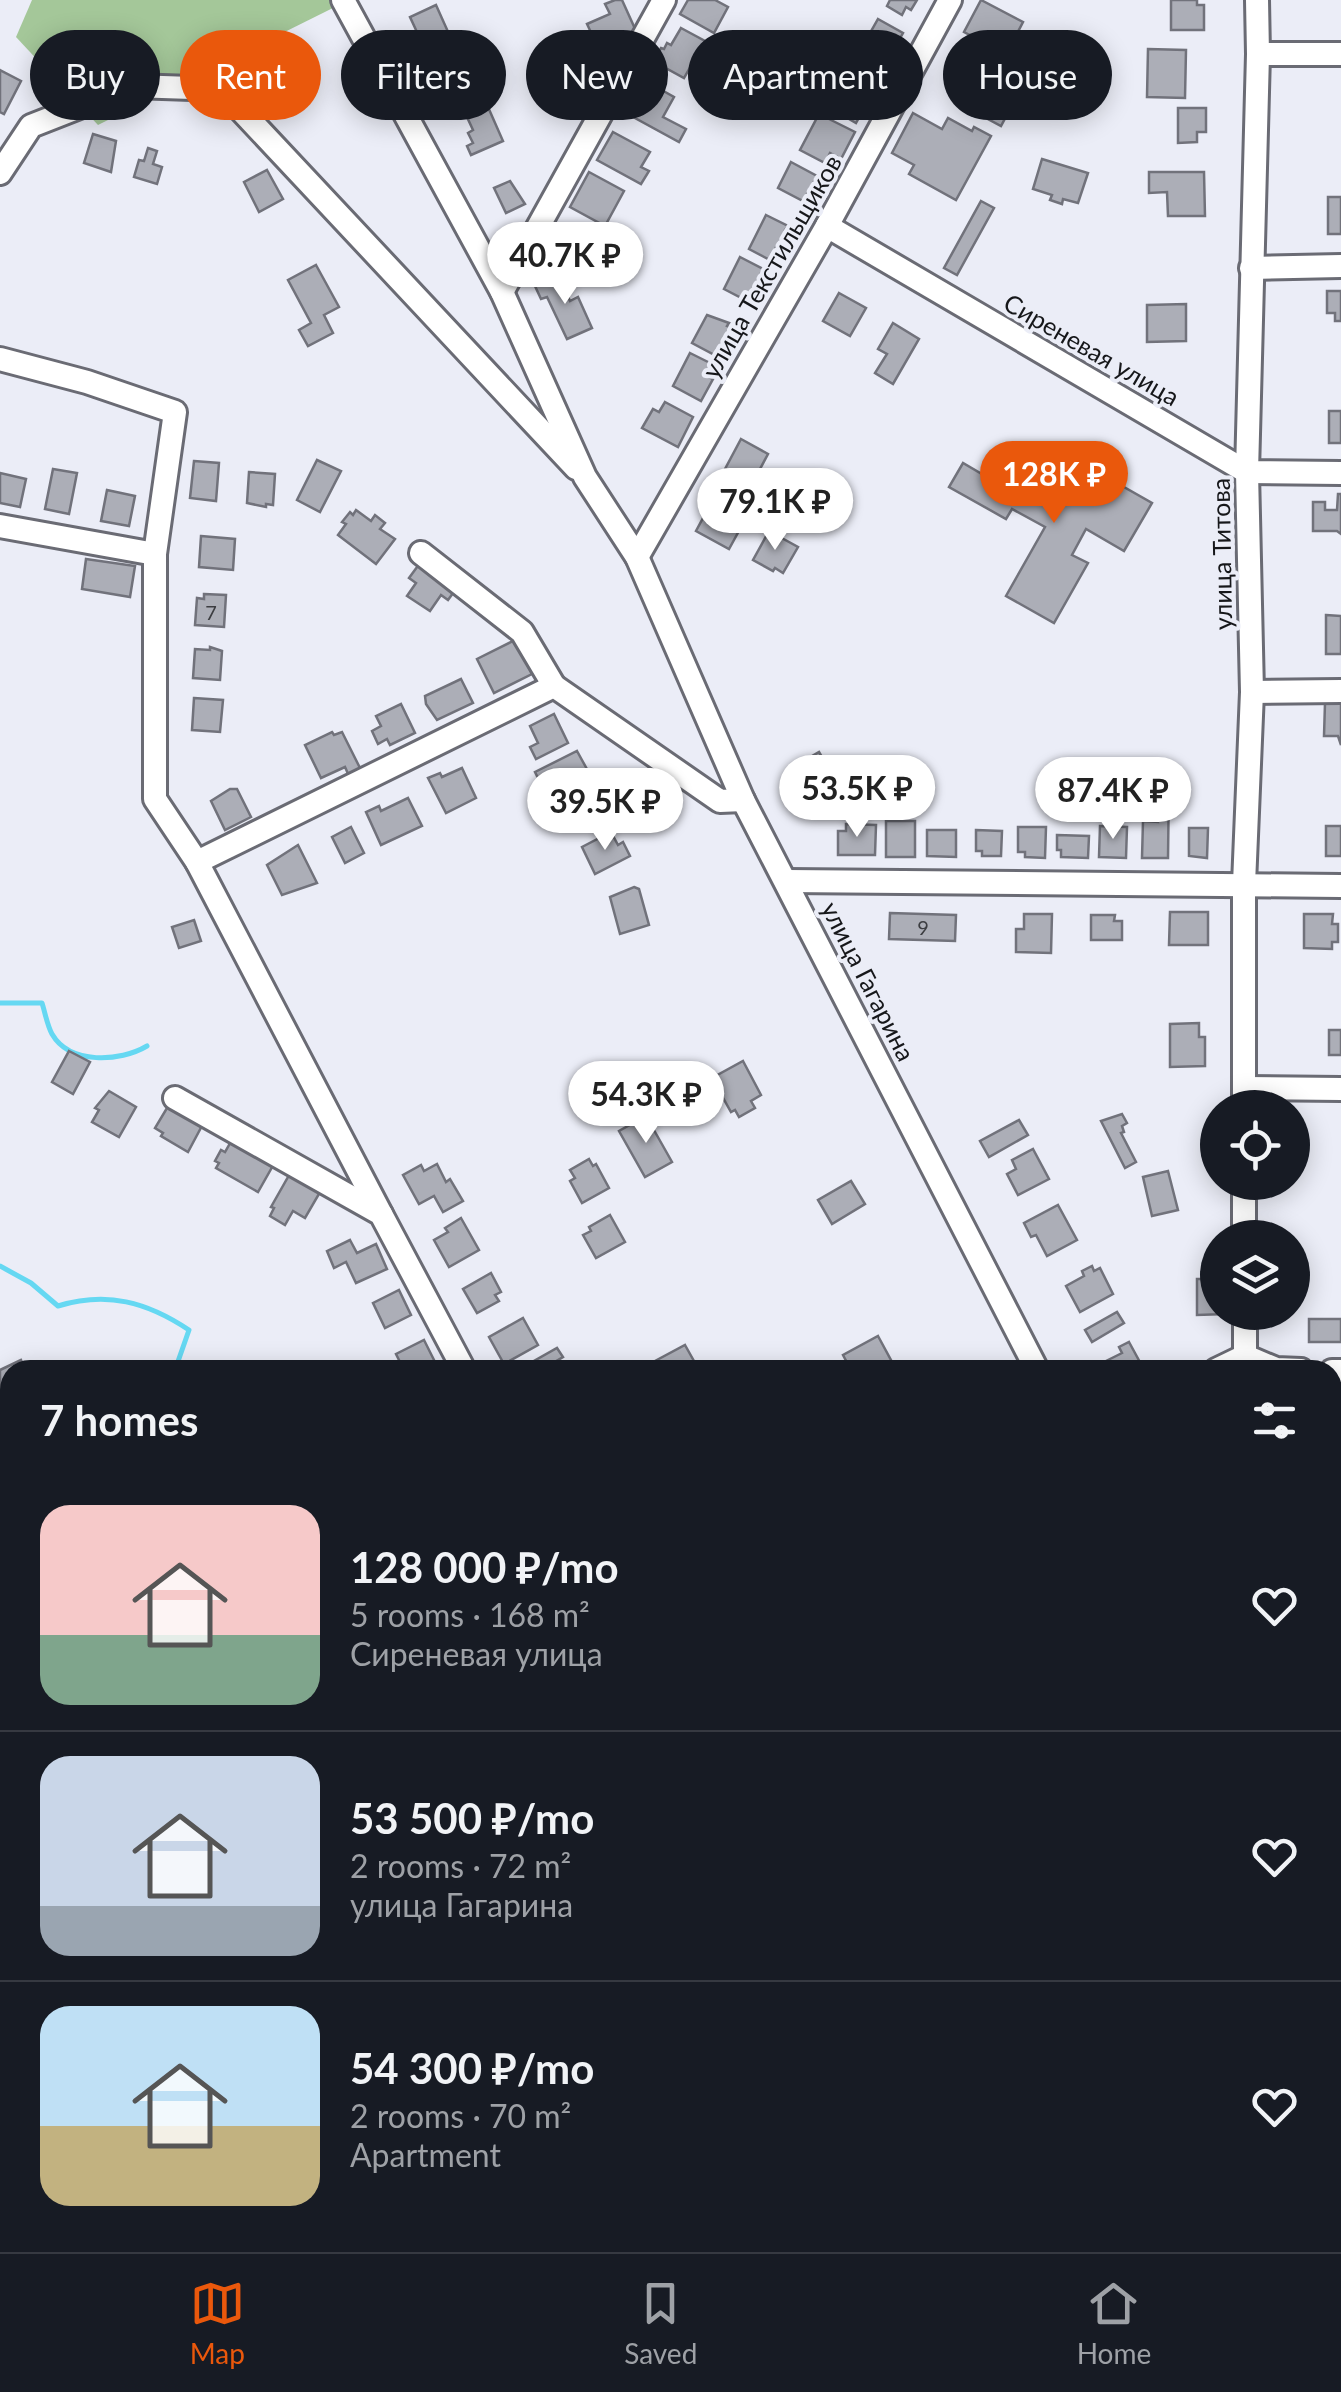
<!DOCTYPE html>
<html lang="en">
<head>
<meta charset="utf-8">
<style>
	:root { --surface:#171b24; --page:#20242c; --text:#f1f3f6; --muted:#9ea1a6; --line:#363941; --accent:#ea580c }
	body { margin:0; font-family:Lato,sans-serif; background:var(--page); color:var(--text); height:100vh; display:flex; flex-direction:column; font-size:38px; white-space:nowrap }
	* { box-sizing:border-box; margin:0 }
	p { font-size:32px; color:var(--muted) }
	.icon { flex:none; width:55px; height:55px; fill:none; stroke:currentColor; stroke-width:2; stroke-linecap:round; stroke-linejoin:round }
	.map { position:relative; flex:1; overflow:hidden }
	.side { position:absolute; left:0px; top:1360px; width:1342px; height:892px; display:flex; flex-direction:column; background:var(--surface); border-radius:30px 30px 0 0; box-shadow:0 5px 25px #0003 }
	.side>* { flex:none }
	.hud { position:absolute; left:30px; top:30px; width:1282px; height:90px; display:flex; gap:20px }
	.buttons { position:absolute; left:1200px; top:1090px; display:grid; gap:20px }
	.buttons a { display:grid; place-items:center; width:110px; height:110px; border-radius:50%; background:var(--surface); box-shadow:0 5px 25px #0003; font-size:50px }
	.price { position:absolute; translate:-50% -85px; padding:0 22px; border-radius:35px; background:#fff; color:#222; font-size:32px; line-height:65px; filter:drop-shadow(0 2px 5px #0008) }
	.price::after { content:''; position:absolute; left:50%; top:60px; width:30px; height:22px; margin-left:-15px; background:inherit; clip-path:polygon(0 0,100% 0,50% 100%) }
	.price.active { background:var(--accent); color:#fff }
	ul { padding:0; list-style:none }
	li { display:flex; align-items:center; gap:30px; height:250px; padding:0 40px }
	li+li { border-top:2px solid var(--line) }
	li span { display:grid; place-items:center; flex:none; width:280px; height:200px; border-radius:30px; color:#555 }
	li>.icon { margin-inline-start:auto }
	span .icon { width:120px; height:120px; fill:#fffc; stroke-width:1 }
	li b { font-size:42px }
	h2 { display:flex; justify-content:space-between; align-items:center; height:120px; padding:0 40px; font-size:42px }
	.chip { padding:0 35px; border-radius:45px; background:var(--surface); box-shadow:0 5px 25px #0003; font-size:35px; line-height:90px }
	.chip.active { background:var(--accent); color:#fff }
	.tabs { display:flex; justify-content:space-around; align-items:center; height:140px; border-top:2px solid var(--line); background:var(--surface); font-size:28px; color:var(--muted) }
	.tabs a { display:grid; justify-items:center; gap:5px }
	.tabs .active { color:var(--accent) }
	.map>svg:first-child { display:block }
	.green { fill:#a4c799 }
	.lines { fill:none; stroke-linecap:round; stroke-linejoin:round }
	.stream { stroke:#65d8f2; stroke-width:5 }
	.building { fill:#acaeb7; stroke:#71727b; stroke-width:2.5 }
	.minor-casing { stroke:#6a6b74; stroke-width:28 }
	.minor { stroke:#fff; stroke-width:22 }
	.labels { text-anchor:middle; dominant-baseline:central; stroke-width:8; stroke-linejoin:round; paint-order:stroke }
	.number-label { font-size:20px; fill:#3c3d41 }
	.street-label { font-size:25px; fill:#16171a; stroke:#ebedf7 }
</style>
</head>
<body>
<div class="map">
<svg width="1341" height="2252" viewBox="0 0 1341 2252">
	<rect width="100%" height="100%" fill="#ebedf7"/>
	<g class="green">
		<polygon points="32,0 349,0 98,125 16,37"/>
		<polygon points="1341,2056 1341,2252 1270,2252 1261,2243 1332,2242 1332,2066"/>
	</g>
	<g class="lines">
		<g class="stream">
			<path d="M0,1003H42C45,1012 47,1025 52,1034C70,1065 120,1062 147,1046"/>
			<path d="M0,1266L31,1283L58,1306C107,1291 147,1302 189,1330L175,1370"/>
			<polyline points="138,2242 142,2252"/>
		</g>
	</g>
	<g class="building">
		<polygon points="615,0 622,0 636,31 624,37 628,46 603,58 587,24 610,14 605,4"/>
		<polygon points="688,0 715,0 728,7 714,33 680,14"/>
		<polygon points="890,0 917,0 911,10 906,7 902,15 887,6"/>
		<polygon points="981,0 1023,22 1010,47 1004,44 1000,51 964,32"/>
		<polygon points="1171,0 1197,0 1197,5 1204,5 1204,30 1171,30"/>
		<polygon points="436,5 449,34 423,45 410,17"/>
		<polygon points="878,19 903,33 882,70 857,56"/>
		<polygon points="681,28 705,41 684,78 653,61 661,48 664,49 667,43 671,45"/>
		<polygon points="589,48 605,84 570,99 554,64"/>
		<polygon points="1148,49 1186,50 1185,98 1147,97"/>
		<polygon points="471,62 484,90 451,106 438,78"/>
		<polygon points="854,68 879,81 856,123 832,109 836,101 829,97 840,77 847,81"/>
		<polygon points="0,70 21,81 4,114 0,112"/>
		<polygon points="642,79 674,97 663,117 686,129 679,142 624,112"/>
		<polygon points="991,79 1018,94 1001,126 973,111"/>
		<polygon points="488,107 503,141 471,155 467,146 473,143 468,133 473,130 467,117"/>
		<polygon points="1178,108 1206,108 1206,132 1197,132 1197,142 1178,143"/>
		<polygon points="913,113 942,129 948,118 972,131 974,127 991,136 956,200 909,174 914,165 892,153"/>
		<polygon points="819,114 855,132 841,159 830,153 825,163 800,150"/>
		<polygon points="613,132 650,152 641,167 649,171 641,184 597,160"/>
		<polygon points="93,134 116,141 111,172 84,163"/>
		<polygon points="148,148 157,151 153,164 162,167 157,184 134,177 139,160 144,161"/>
		<polygon points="1042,159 1088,173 1078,203 1063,199 1062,204 1050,200 1052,195 1033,189"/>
		<polygon points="791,162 817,176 803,201 778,188"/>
		<polygon points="267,170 283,199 259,212 244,182"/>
		<polygon points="589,172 624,191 605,226 570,207"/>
		<polygon points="1149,172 1204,172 1205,216 1168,216 1167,192 1149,193"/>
		<polygon points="510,181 525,204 506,213 494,188"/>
		<rect x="1328" y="197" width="13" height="37"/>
		<polygon points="981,201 994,208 957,275 944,268"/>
		<polygon points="766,215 788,226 785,230 791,233 784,246 778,243 770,260 749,249"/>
		<polygon points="560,231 590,247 583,261 578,258 571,270 546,256"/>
		<polygon points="740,257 763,269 755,285 764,289 755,305 724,289"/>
		<polygon points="316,265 339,307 324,315 333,333 308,346 299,330 311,323 288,280"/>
		<polygon points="558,275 570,301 578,297 592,328 567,339 547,297 541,299 535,286"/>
		<polygon points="1327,291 1341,291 1341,321 1335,321 1335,313 1327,313"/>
		<polygon points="839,293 866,308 850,336 823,321"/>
		<polygon points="1186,304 1186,341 1147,342 1147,305"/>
		<polygon points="707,315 729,323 727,326 739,332 724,360 692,343"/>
		<polygon points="893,323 919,339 893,384 875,373 887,354 878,349"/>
		<polygon points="690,353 712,364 706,376 713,379 701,401 673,386"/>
		<polygon points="665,402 693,417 678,447 642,428 653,409 659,412"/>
		<rect x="1329" y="411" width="12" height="32"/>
		<polygon points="741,439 768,454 752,484 725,469"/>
		<polygon points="1023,453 1105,500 1115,482 1152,503 1124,551 1086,529 1072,555 1088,563 1054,623 1006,596 1045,527 1012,509 1006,519 949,487 963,463 1004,487"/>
		<polygon points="317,460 341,471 320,512 297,500"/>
		<polygon points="194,461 219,463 216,501 190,498"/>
		<polygon points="53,469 77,473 69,514 45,509"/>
		<polygon points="249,472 275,474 273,505 266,504 266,507 247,503"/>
		<polygon points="803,472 832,489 815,517 787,501"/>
		<polygon points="0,473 26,479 20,507 0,503"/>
		<polygon points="107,490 135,496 129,526 101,521"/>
		<polygon points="717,492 745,507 741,515 746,518 729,549 696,531"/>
		<polygon points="1338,494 1341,494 1341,534 1337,531 1313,531 1313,502 1325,502 1325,510 1337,510"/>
		<polygon points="356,510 371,521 375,515 385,523 380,529 395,539 376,564 338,535 346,524 342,522 350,512 353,515"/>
		<polygon points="769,531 798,547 783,573 775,568 773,571 753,560"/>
		<polygon points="201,536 235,539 233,570 199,567"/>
		<polygon points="86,559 135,566 130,597 82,589"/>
		<polygon points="420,563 456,589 448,600 441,595 430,611 407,596 416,583 409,578"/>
		<polygon points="204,594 226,595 224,627 195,625 197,598 204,599"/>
		<polygon points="1326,615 1341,616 1341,654 1326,654"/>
		<polygon points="515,640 532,674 494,693 477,659"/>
		<polygon points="210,647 222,651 220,680 193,678 195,649 210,650"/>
		<polygon points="461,679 473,703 437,720 426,704 425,696"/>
		<polygon points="194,698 223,700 220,732 192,730"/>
		<polygon points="1325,703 1341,703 1341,745 1338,736 1324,736"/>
		<polygon points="401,704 415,733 390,745 387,739 378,744 372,731 381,726 376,716"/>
		<polygon points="554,714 568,743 536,759 530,747 538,743 530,726"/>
		<polygon points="332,732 334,735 342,732 361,770 349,776 345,767 321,778 305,745"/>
		<polygon points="577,751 588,771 583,773 603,811 578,823 553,776 540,782 535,772"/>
		<polygon points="819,752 830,771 805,785 795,766"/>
		<polygon points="462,768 476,798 446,813 428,778 440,773 442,777"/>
		<polygon points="1159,778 1169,779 1168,858 1142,858 1143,821 1158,822"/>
		<polygon points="230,789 237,789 251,817 225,830 211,801"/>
		<polygon points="408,798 422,826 381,845 366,812 379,806 381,811"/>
		<rect x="886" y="821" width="29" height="36"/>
		<polygon points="846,824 876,825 875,855 838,855 838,831 846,831"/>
		<polygon points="1100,826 1127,827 1126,858 1099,857"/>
		<rect x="1326" y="826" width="15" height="30"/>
		<polygon points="351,827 364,853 345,863 332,837"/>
		<polygon points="1018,827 1046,827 1045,858 1025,857 1025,852 1018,852"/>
		<polygon points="1189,828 1208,828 1207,858 1189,856"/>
		<polygon points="927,830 956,830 956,857 927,856"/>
		<polygon points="976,830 1002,831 1001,856 982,856 982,851 976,851"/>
		<polygon points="611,832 618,845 623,842 630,856 595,874 582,847"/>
		<polygon points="1057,835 1089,836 1088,858 1061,857 1061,850 1057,850"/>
		<polygon points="298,845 317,883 282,895 267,865"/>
		<polygon points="634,887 639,889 649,925 620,934 610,897"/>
		<polygon points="1170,912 1208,912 1208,945 1169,945"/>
		<polygon points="890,913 956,915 955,941 889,939"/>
		<polygon points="1024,914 1052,914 1051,953 1016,952 1016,929 1024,929"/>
		<polygon points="1304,914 1333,914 1332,924 1338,924 1338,942 1332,942 1332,949 1304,948"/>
		<polygon points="1091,915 1115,915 1114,921 1122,921 1122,940 1091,940"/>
		<polygon points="194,920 201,941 179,948 172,927"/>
		<polygon points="1199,1023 1199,1037 1205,1037 1205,1066 1170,1067 1170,1024"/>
		<rect x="1329" y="1030" width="12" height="25"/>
		<polygon points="69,1051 90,1062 73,1094 52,1082"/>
		<polygon points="743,1061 761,1095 751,1101 755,1108 739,1117 735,1110 731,1112 712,1078"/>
		<polygon points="109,1091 136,1107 119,1137 92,1122 99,1110 95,1108"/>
		<polygon points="170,1103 204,1122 188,1152 161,1136 163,1133 155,1128"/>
		<polygon points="1122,1114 1127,1123 1122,1126 1124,1132 1121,1133 1136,1162 1125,1168 1101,1121"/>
		<polygon points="646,1116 672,1162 645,1177 619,1131"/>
		<polygon points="1019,1120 1028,1135 989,1157 980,1141"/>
		<polygon points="233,1138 275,1162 258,1192 216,1168 219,1163 215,1161 221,1150 225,1152"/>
		<polygon points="1033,1149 1049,1179 1018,1195 1007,1174 1016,1169 1012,1160"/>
		<polygon points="589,1159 593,1166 596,1164 609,1188 582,1203 570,1181 575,1178 570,1170"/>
		<polygon points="437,1164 446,1182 450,1179 463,1201 443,1212 434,1196 419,1204 403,1175 421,1165 424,1171"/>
		<polygon points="292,1170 323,1187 305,1218 293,1211 285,1225 270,1216 274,1208 271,1207"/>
		<polygon points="1168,1171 1178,1210 1152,1216 1143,1177"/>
		<polygon points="851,1181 865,1204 832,1224 818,1200"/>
		<polygon points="1058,1205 1077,1240 1047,1256 1036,1235 1031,1237 1024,1223"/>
		<polygon points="610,1215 625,1242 596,1258 583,1235 591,1231 589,1227"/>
		<polygon points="461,1218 479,1250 449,1267 434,1240 448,1232 445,1228"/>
		<polygon points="350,1240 357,1253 376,1244 387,1269 356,1283 346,1262 334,1268 327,1251"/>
		<polygon points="1092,1266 1094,1271 1100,1268 1113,1294 1080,1312 1066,1286 1084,1276 1082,1271"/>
		<polygon points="491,1273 501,1292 495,1295 499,1301 477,1313 463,1289"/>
		<polygon points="1197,1279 1218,1279 1218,1312 1227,1314 1197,1315"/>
		<polygon points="399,1290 411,1315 385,1328 373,1303"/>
		<polygon points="1117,1312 1124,1323 1092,1342 1085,1330"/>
		<polygon points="523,1318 538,1345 504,1364 489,1337"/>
		<rect x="1309" y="1319" width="32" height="23"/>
		<polygon points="878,1336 892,1362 881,1370 851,1370 843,1355"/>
		<polygon points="424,1340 439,1370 404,1370 396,1354"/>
		<polygon points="1129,1342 1142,1366 1134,1370 1105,1370 1102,1363 1122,1353 1119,1347"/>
		<polygon points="685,1345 699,1370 659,1370 655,1361"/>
		<polygon points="557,1348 563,1357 541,1370 518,1370"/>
		<polygon points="21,1360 26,1370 10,1370 10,1402 7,1403 0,1389 0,1370"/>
		<polygon points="10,1461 10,1498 0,1501 0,1464"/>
		<polygon points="10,1655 10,1687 3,1691 0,1659"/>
	</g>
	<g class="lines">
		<g class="minor-casing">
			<g id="minor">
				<polyline points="343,0 502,292 585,477 637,557 743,800 1037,1370"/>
				<polyline points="1258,54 1341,54"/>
				<polyline points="0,173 31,126 133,86 221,89 576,468"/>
				<polyline points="827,226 1247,472 1341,473"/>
				<polyline points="1251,268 1341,266"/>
				<polyline points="502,292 664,0"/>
				<polyline points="0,359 87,382 175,412 155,554 155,799 197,862 381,1214"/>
				<polyline points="0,526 155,554"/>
				<polyline points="421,553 522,632 554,686"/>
				<polyline points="637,557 827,226 950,0"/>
				<polyline points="1252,692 1341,691"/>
				<polyline points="197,862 554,686 720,801 743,800"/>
				<polyline points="787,881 1341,886"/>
				<polyline points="1244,1088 1341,1089"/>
				<polyline points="175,1098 381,1214 464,1370"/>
				<polyline points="1244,1108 1244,884 1252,692 1247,472 1258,54 1257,0"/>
				<polyline points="1244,1182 1244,1238"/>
				<polyline points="1245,1312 1245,1356"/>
				<polyline points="1216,1370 1245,1356 1276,1369 1301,1370"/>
				<polyline points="1332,1371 1341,1371"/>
				<polyline points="0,1735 10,1756"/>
				<polyline points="1332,1845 1341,1835"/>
				<polyline points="828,2242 842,2252"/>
				<polyline points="1237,2242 1245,2252"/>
				<polyline points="1135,2252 1143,2242"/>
			</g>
		</g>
		<use href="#minor" class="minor"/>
	</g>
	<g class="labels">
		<g class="number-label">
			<text x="211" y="612">7</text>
			<text x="923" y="927">9</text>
		</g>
		<g class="street-label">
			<text transform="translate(771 266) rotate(-60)">улица Текстильщиков</text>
			<text transform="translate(1092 349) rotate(30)">Сиреневая улица</text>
			<text transform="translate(1221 554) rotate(-91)">улица Титова</text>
			<text transform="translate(869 981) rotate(63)">улица Гагарина</text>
		</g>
	</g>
</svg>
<div class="buttons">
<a><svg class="icon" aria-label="locate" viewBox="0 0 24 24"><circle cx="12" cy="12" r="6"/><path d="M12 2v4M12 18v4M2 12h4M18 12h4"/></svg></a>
<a><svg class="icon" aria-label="layers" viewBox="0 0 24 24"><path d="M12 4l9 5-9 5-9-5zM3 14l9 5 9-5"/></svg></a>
</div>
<b class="price" style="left:565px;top:307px">40.7K ₽</b>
<b class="price active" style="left:1054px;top:526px">128K ₽</b>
<b class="price" style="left:775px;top:553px">79.1K ₽</b>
<b class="price" style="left:857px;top:840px">53.5K ₽</b>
<b class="price" style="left:1113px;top:842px">87.4K ₽</b>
<b class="price" style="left:605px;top:853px">39.5K ₽</b>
<b class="price" style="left:646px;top:1146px">54.3K ₽</b>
<div class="hud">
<a class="chip">Buy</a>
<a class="chip active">Rent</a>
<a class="chip">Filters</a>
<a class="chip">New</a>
<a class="chip">Apartment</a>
<a class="chip">House</a>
</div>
<section class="side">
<h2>7 homes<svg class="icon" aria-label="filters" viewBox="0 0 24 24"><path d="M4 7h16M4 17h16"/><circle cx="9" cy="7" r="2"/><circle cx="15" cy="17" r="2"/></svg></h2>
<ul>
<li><span style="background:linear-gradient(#f6c9c9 65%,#7fa58c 0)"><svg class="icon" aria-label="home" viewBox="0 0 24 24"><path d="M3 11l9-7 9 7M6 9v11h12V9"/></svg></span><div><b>128 000 ₽/mo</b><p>5 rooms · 168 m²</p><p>Сиреневая улица</p></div><svg class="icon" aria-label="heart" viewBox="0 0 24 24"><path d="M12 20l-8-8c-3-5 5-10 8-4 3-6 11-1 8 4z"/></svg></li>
<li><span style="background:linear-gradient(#c9d6e8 75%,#9aa5b1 0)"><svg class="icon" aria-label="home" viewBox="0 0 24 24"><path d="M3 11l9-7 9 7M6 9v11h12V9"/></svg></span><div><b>53 500 ₽/mo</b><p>2 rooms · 72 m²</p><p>улица Гагарина</p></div><svg class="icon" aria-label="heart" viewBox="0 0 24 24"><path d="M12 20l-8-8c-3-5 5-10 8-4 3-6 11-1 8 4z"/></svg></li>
<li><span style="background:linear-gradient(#bfe0f5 60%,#c2b280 0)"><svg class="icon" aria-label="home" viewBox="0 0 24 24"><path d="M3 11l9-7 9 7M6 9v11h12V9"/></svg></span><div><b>54 300 ₽/mo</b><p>2 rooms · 70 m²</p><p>Apartment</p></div><svg class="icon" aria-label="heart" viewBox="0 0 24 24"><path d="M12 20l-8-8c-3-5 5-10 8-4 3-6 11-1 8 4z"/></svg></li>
</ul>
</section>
</div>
<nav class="tabs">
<a class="active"><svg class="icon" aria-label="map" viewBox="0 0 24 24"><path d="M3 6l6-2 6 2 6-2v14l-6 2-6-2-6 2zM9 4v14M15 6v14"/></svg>Map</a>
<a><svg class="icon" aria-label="saved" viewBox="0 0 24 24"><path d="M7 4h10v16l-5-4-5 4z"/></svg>Saved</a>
<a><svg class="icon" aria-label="home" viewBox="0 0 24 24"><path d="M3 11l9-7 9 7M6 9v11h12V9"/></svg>Home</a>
</nav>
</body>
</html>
